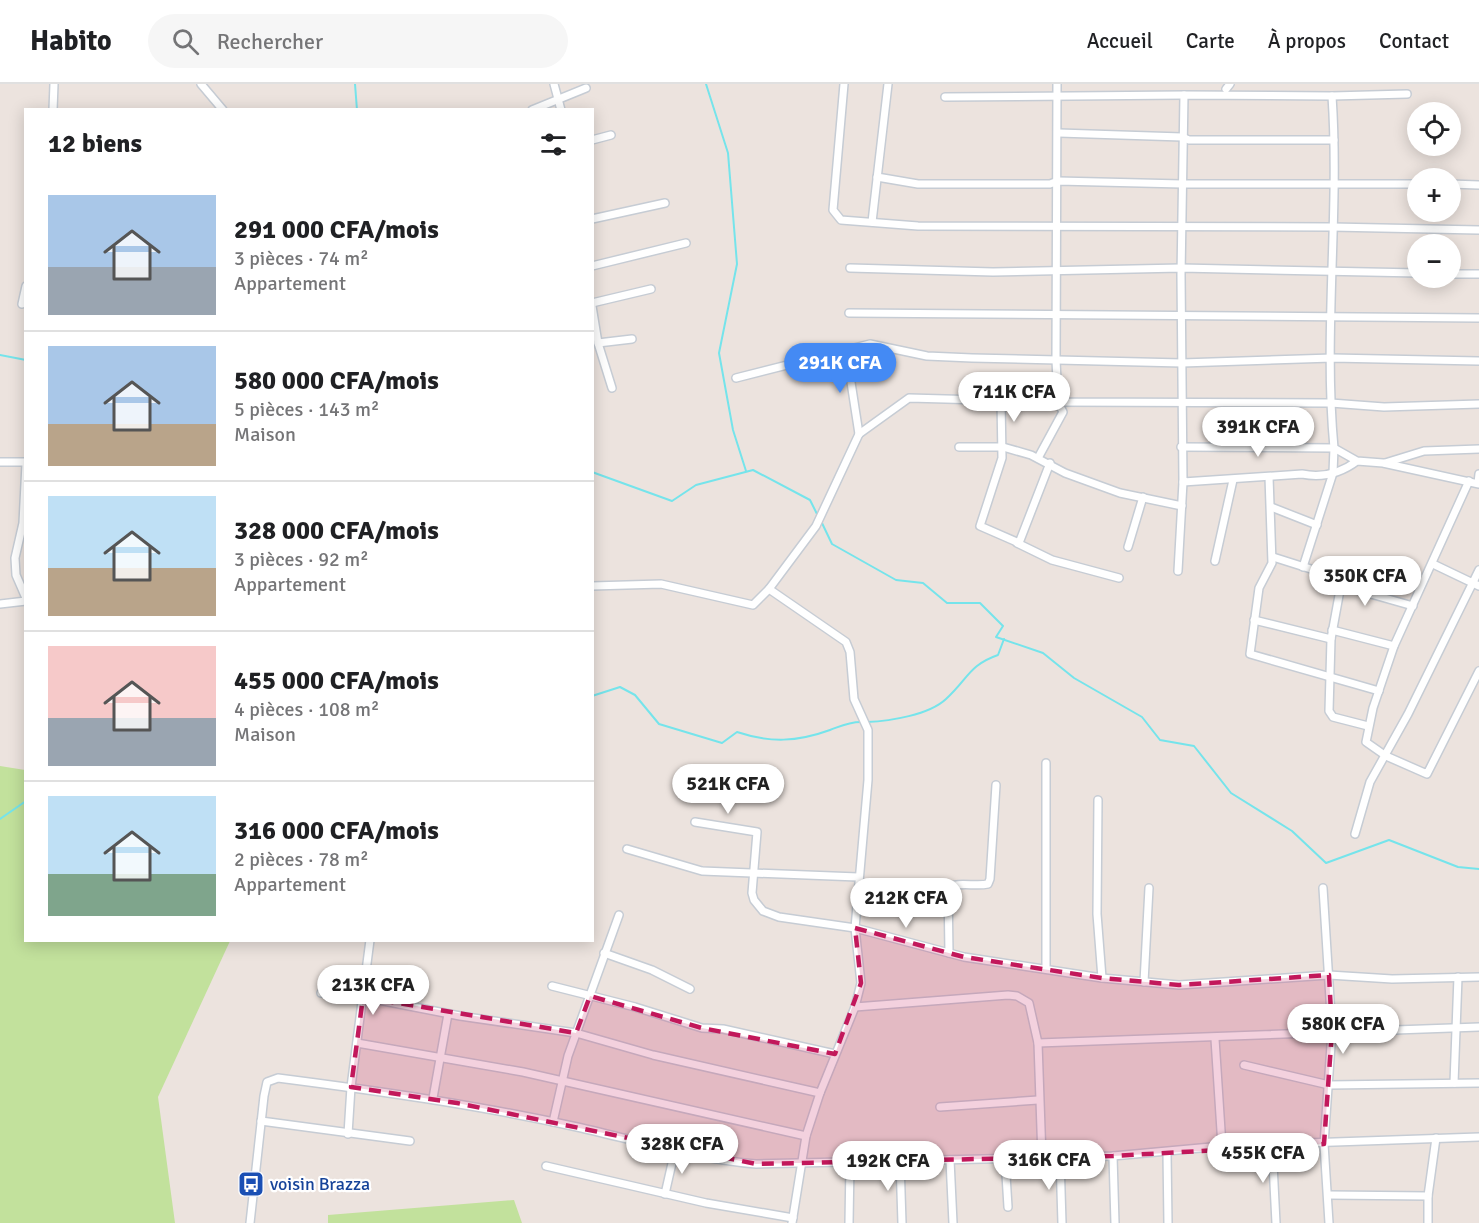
<!DOCTYPE html>
<html lang="fr">
<head>
<meta charset="utf-8">
<style>
	:root { --surface:#fff; --page:#f6f6f6; --text:#202124; --muted:#757577; --line:#e0e0e0; --accent:#448af4 }
	body { margin:0; font-family:Signika,sans-serif; background:var(--page); color:var(--text); height:100vh; display:flex; flex-direction:column; font-size:22px; white-space:nowrap }
	* { box-sizing:border-box; margin:0 }
	p { font-size:20px; color:var(--muted) }
	.icon { flex:none; width:33px; height:33px; fill:none; stroke:currentColor; stroke-width:2; stroke-linecap:round; stroke-linejoin:round }
	.map { position:relative; flex:1; overflow:hidden }
	.side { position:absolute; left:24px; top:24px; width:570px; height:834px; display:flex; flex-direction:column; background:var(--surface); border-radius:0px; box-shadow:0 3px 15px #0003 }
	.side>* { flex:none }
	.fabs { position:absolute; left:1407px; top:18px; display:grid; gap:12px }
	.fabs a { display:grid; place-items:center; width:54px; height:54px; border-radius:50%; background:var(--surface); box-shadow:0 3px 15px #0003; font-size:30px }
	.price { position:absolute; translate:-50% -51px; padding:0 14px; border-radius:21px; background:#fff; color:#222; font-size:20px; line-height:39px; filter:drop-shadow(0 2px 3px #0008) }
	.price::after { content:''; position:absolute; left:50%; top:36px; width:18px; height:14px; margin-left:-9px; background:inherit; clip-path:polygon(0 0,100% 0,50% 100%) }
	.price.current { background:var(--accent); color:#fff }
	ul { padding:0; list-style:none }
	li { display:flex; align-items:center; gap:18px; height:150px; padding:0 24px }
	li+li { border-top:2px solid var(--line) }
	li span { display:grid; place-items:center; flex:none; width:168px; height:120px; border-radius:0px; color:#555 }
	li>.icon { margin-inline-start:auto }
	span .icon { width:72px; height:72px; fill:#fffc; stroke-width:1 }
	li b { font-size:26px }
	h2 { display:flex; justify-content:space-between; align-items:center; height:72px; padding:0 24px; font-size:26px }
	header { display:flex; align-items:center; gap:36px; box-sizing:border-box; height:84px; padding:0 30px; background:var(--surface); border-bottom:2px solid var(--line) }
	header strong { font-size:28px }
	nav { display:flex; gap:33px; margin-inline-start:auto; font-size:21px }
	.search { width:420px; height:54px; background:var(--page); display:flex; align-items:center; gap:15px; box-sizing:border-box; padding:0 21px; border-radius:33px; color:var(--muted); font-size:22px }
	.map>svg:first-child { display:block }
	.green { fill:#c2e19c }
	.lines { fill:none; stroke-linecap:round; stroke-linejoin:round }
	.stream { stroke:#75e4eb; stroke-width:2 }
	.minor-casing { stroke:#c6ccd4; stroke-width:10 }
	.minor { stroke:#fff; stroke-width:7 }
	.marked { fill:#c2185b; fill-opacity:0.2; stroke:#c2185b; stroke-width:4.5; stroke-dasharray:12 8; stroke-linejoin:round }
	.labels { text-anchor:middle; dominant-baseline:central; stroke-width:4.5; stroke-linejoin:round; paint-order:stroke }
	.transit-label { font-size:18px; fill:#164399; stroke:#fff; text-anchor:start }
</style>
</head>
<body>
<header>
<strong>Habito</strong>
<div class="search"><svg class="icon" aria-label="search" viewBox="0 0 24 24"><circle cx="10" cy="10" r="6"/><path d="M15 15l6 6"/></svg>Rechercher</div>
<nav><a>Accueil</a><a>Carte</a><a>À propos</a><a>Contact</a></nav>
</header>
<div class="map">
<svg width="1479" height="1139" viewBox="0 0 1479 1139">
	<rect width="100%" height="100%" fill="#ece3de"/>
	<g class="green">
		<polygon points="0,682 25,686 26,856 230,857 158,1013 175,1139 0,1139"/>
		<polygon points="514,1116 522,1139 328,1139 328,1131"/>
	</g>
	<g class="lines">
		<g class="stream">
			<polyline points="355,0 357,26"/>
			<polyline points="706,0 728,69 737,180 719,269 733,346 746,387"/>
			<polyline points="0,271 26,276"/>
			<polyline points="592,388 672,417 696,401 753,386 810,416 818,432"/>
			<polyline points="821,437 832,460 896,496 923,499 947,519 980,519 1003,542 996,553 1043,569 1074,594 1142,633 1160,656 1194,662 1231,709 1292,747 1326,779 1389,756 1458,783 1479,785"/>
			<path d="M592,612L620,603L635,611L659,640L722,659L737,648C770,659 797,658 830,646C841,642 848,638 861,638"/>
			<path d="M867,638C890,637 929,631 946,615C968,595 969,581 998,571L1004,555"/>
			<polyline points="0,735 26,717"/>
		</g>
		<g class="minor-casing">
			<g id="minor">
				<polyline points="201,0 223,26"/>
				<polyline points="554,0 561,26"/>
				<polyline points="844,0 833,126 841,136 918,142 1332,143 1479,146"/>
				<polyline points="1226,5 1230,0"/>
				<polyline points="1332,12 1407,10"/>
				<polyline points="945,13 1184,11"/>
				<polyline points="53,26 54,0"/>
				<polyline points="532,26 586,4"/>
				<polyline points="1059,49 1182,53 1189,56 1334,56"/>
				<polyline points="592,56 611,51"/>
				<polyline points="877,93 918,100 1050,100 1058,97 1182,100 1418,100"/>
				<polyline points="1450,100 1479,101"/>
				<polyline points="592,135 665,119"/>
				<polyline points="872,138 888,0"/>
				<polyline points="592,182 686,159"/>
				<polyline points="850,184 993,188 1181,184 1418,189"/>
				<polyline points="1450,190 1479,190"/>
				<polyline points="592,219 651,205"/>
				<polyline points="22,220 26,202"/>
				<polyline points="592,222 598,259 612,304"/>
				<polyline points="849,229 1479,234"/>
				<polyline points="598,259 632,255"/>
				<polyline points="846,266 859,350"/>
				<polyline points="736,294 870,260 927,272 972,274 1182,279 1332,274 1479,277"/>
				<polyline points="1001,316 1002,374 980,442 1019,459 1050,379"/>
				<polyline points="959,363 1003,363 1031,371 1065,389 1120,409 1182,422"/>
				<polyline points="1181,363 1334,364 1333,389 1303,483"/>
				<polyline points="1038,374 1063,328 1058,318 1056,276 1057,0"/>
				<path d="M1357,377C1341,389 1322,394 1302,390L1183,398L1181,191L1184,11L1332,12C1340,129 1323,247 1334,364L1357,377L1383,379L1479,400"/>
				<polyline points="0,378 26,378"/>
				<polyline points="1385,379 1424,367 1479,365"/>
				<polyline points="26,380 23,439 15,474 16,491 26,514"/>
				<polyline points="1269,393 1272,479 1259,504 1250,570 1379,607"/>
				<polyline points="1469,397 1394,562 1373,624 1366,658 1386,672 1427,690 1479,587"/>
				<polyline points="1478,399 1479,390"/>
				<polyline points="1271,423 1317,441"/>
				<polyline points="1017,459 1052,476 1119,494"/>
				<polyline points="1128,463 1143,413"/>
				<polyline points="1273,473 1314,486 1345,502"/>
				<polyline points="1215,477 1233,396"/>
				<polyline points="1433,480 1479,502"/>
				<polyline points="1178,487 1183,398"/>
				<polyline points="592,502 661,500 753,521 769,505 816,442 859,350 909,314 1058,318 1331,319 1384,323 1479,320"/>
				<polyline points="769,505 846,558 850,568 854,615 868,646 868,696 855,844 861,899 855,923 820,1009 806,1052 792,1139"/>
				<polyline points="0,520 26,517"/>
				<polyline points="1254,536 1331,555"/>
				<polyline points="1332,546 1394,562"/>
				<polyline points="1368,642 1333,633 1329,627 1331,555 1340,506 1346,503 1413,522"/>
				<polyline points="1098,716 1097,830 1102,894"/>
				<polyline points="695,738 757,748 752,809 754,816 763,827 779,833 855,844 964,873 1102,894 1179,901 1329,891 1392,895 1479,893"/>
				<polyline points="1355,750 1370,698 1408,630 1479,486"/>
				<polyline points="627,765 702,787 858,793"/>
				<polyline points="1323,804 1332,947 1324,1060 1329,1139"/>
				<polyline points="604,869 652,886 690,905"/>
				<path d="M949,869L948,804C958,797 975,803 988,800L990,795L996,701"/>
				<polyline points="1046,885 1046,679"/>
				<polyline points="1144,898 1149,804"/>
				<polyline points="552,902 635,923 702,944 723,945 835,970"/>
				<polyline points="321,909 363,913 460,932 576,949 653,971 820,1009"/>
				<polyline points="855,923 1008,911 1017,912 1029,919 1038,959 1042,1074"/>
				<polyline points="1215,955 1222,1062"/>
				<polyline points="357,959 523,988 806,1052"/>
				<path d="M1038,959C1185,955 1332,947 1479,943"/>
				<polyline points="1244,981 1329,1001 1479,999"/>
				<polyline points="1454,999 1458,893"/>
				<polyline points="433,1014 448,930"/>
				<polyline points="940,1023 1038,1016"/>
				<polyline points="261,1037 410,1057"/>
				<polyline points="553,1038 568,972 619,831"/>
				<polyline points="348,1050 351,1003 370,856"/>
				<polyline points="1272,1060 1276,1139"/>
				<polyline points="1167,1069 1168,1139"/>
				<polyline points="1113,1072 1115,1139"/>
				<polyline points="1060,1074 1062,1139"/>
				<polyline points="1005,1075 1008,1123"/>
				<polyline points="950,1076 953,1139"/>
				<polyline points="900,1077 902,1139"/>
				<polyline points="546,1082 706,1119 793,1134"/>
				<polyline points="665,1110 675,1066"/>
				<polyline points="1329,1111 1428,1112"/>
				<path d="M250,1139L264,1012L267,998L278,994C379,1007 478,1021 577,1043C636,1056 695,1075 756,1080L1113,1072L1222,1062L1479,1053"/>
				<polyline points="849,1139 850,1079"/>
				<polyline points="1428,1139 1428,1112 1436,1054"/>
			</g>
		</g>
		<use href="#minor" class="minor"/>
	</g>
	<path class="marked" d="M855,844L964,873L1102,894L1179,901L1329,891L1332,947L1324,1060L1113,1072L756,1080L457,1019L351,1003L363,913L576,949L590,912L702,944L835,970L861,899Z"/>
	<defs>
		<g id="bus-square" transform="scale(1.35)"><rect x="-9" y="-9" width="18" height="18" rx="4" fill="#1a4fb4" stroke="#fff"/><path d="M-5-6H5V4H4V6H2V4H-2V6H-4V4H-5ZM-3.5-4V0h7V-4ZM-3.5 1.2v1.5H-2V1.2ZM2 1.2v1.5H3.5V1.2Z" fill="#fff"/></g>
	</defs>
	<g fill-rule="evenodd">
		<use href="#bus-square" x="251" y="1100"/>
	</g>
	<g class="labels">
		<g class="transit-label">
			<text x="270" y="1100">voisin Brazza</text>
		</g>
	</g>
</svg>
<div class="fabs">
<a><svg class="icon" aria-label="locate" viewBox="0 0 24 24"><circle cx="12" cy="12" r="6"/><path d="M12 2v4M12 18v4M2 12h4M18 12h4"/></svg></a>
<a>+</a>
<a>−</a>
</div>
<b class="price current" style="left:840px;top:310px">291K CFA</b>
<b class="price" style="left:1014px;top:339px">711K CFA</b>
<b class="price" style="left:1258px;top:374px">391K CFA</b>
<b class="price" style="left:1365px;top:523px">350K CFA</b>
<b class="price" style="left:728px;top:731px">521K CFA</b>
<b class="price" style="left:906px;top:845px">212K CFA</b>
<b class="price" style="left:373px;top:932px">213K CFA</b>
<b class="price" style="left:1343px;top:971px">580K CFA</b>
<b class="price" style="left:682px;top:1091px">328K CFA</b>
<b class="price" style="left:1263px;top:1100px">455K CFA</b>
<b class="price" style="left:1049px;top:1107px">316K CFA</b>
<b class="price" style="left:888px;top:1108px">192K CFA</b>
<section class="side">
<h2>12 biens<svg class="icon" aria-label="filters" viewBox="0 0 24 24"><path d="M4 7h16M4 17h16"/><circle cx="9" cy="7" r="2"/><circle cx="15" cy="17" r="2"/></svg></h2>
<ul>
<li><span style="background:linear-gradient(#a9c7e8 60%,#9aa5b1 0)"><svg class="icon" aria-label="home" viewBox="0 0 24 24"><path d="M3 11l9-7 9 7M6 9v11h12V9"/></svg></span><div><b>291 000 CFA/mois</b><p>3 pièces · 74 m²</p><p>Appartement</p></div></li>
<li><span style="background:linear-gradient(#a9c7e8 65%,#b9a48a 0)"><svg class="icon" aria-label="home" viewBox="0 0 24 24"><path d="M3 11l9-7 9 7M6 9v11h12V9"/></svg></span><div><b>580 000 CFA/mois</b><p>5 pièces · 143 m²</p><p>Maison</p></div></li>
<li><span style="background:linear-gradient(#bfe0f5 60%,#b9a48a 0)"><svg class="icon" aria-label="home" viewBox="0 0 24 24"><path d="M3 11l9-7 9 7M6 9v11h12V9"/></svg></span><div><b>328 000 CFA/mois</b><p>3 pièces · 92 m²</p><p>Appartement</p></div></li>
<li><span style="background:linear-gradient(#f6c9c9 60%,#9aa5b1 0)"><svg class="icon" aria-label="home" viewBox="0 0 24 24"><path d="M3 11l9-7 9 7M6 9v11h12V9"/></svg></span><div><b>455 000 CFA/mois</b><p>4 pièces · 108 m²</p><p>Maison</p></div></li>
<li><span style="background:linear-gradient(#bfe0f5 65%,#7fa58c 0)"><svg class="icon" aria-label="home" viewBox="0 0 24 24"><path d="M3 11l9-7 9 7M6 9v11h12V9"/></svg></span><div><b>316 000 CFA/mois</b><p>2 pièces · 78 m²</p><p>Appartement</p></div></li>
</ul>
</section>
</div>
</body>
</html>
